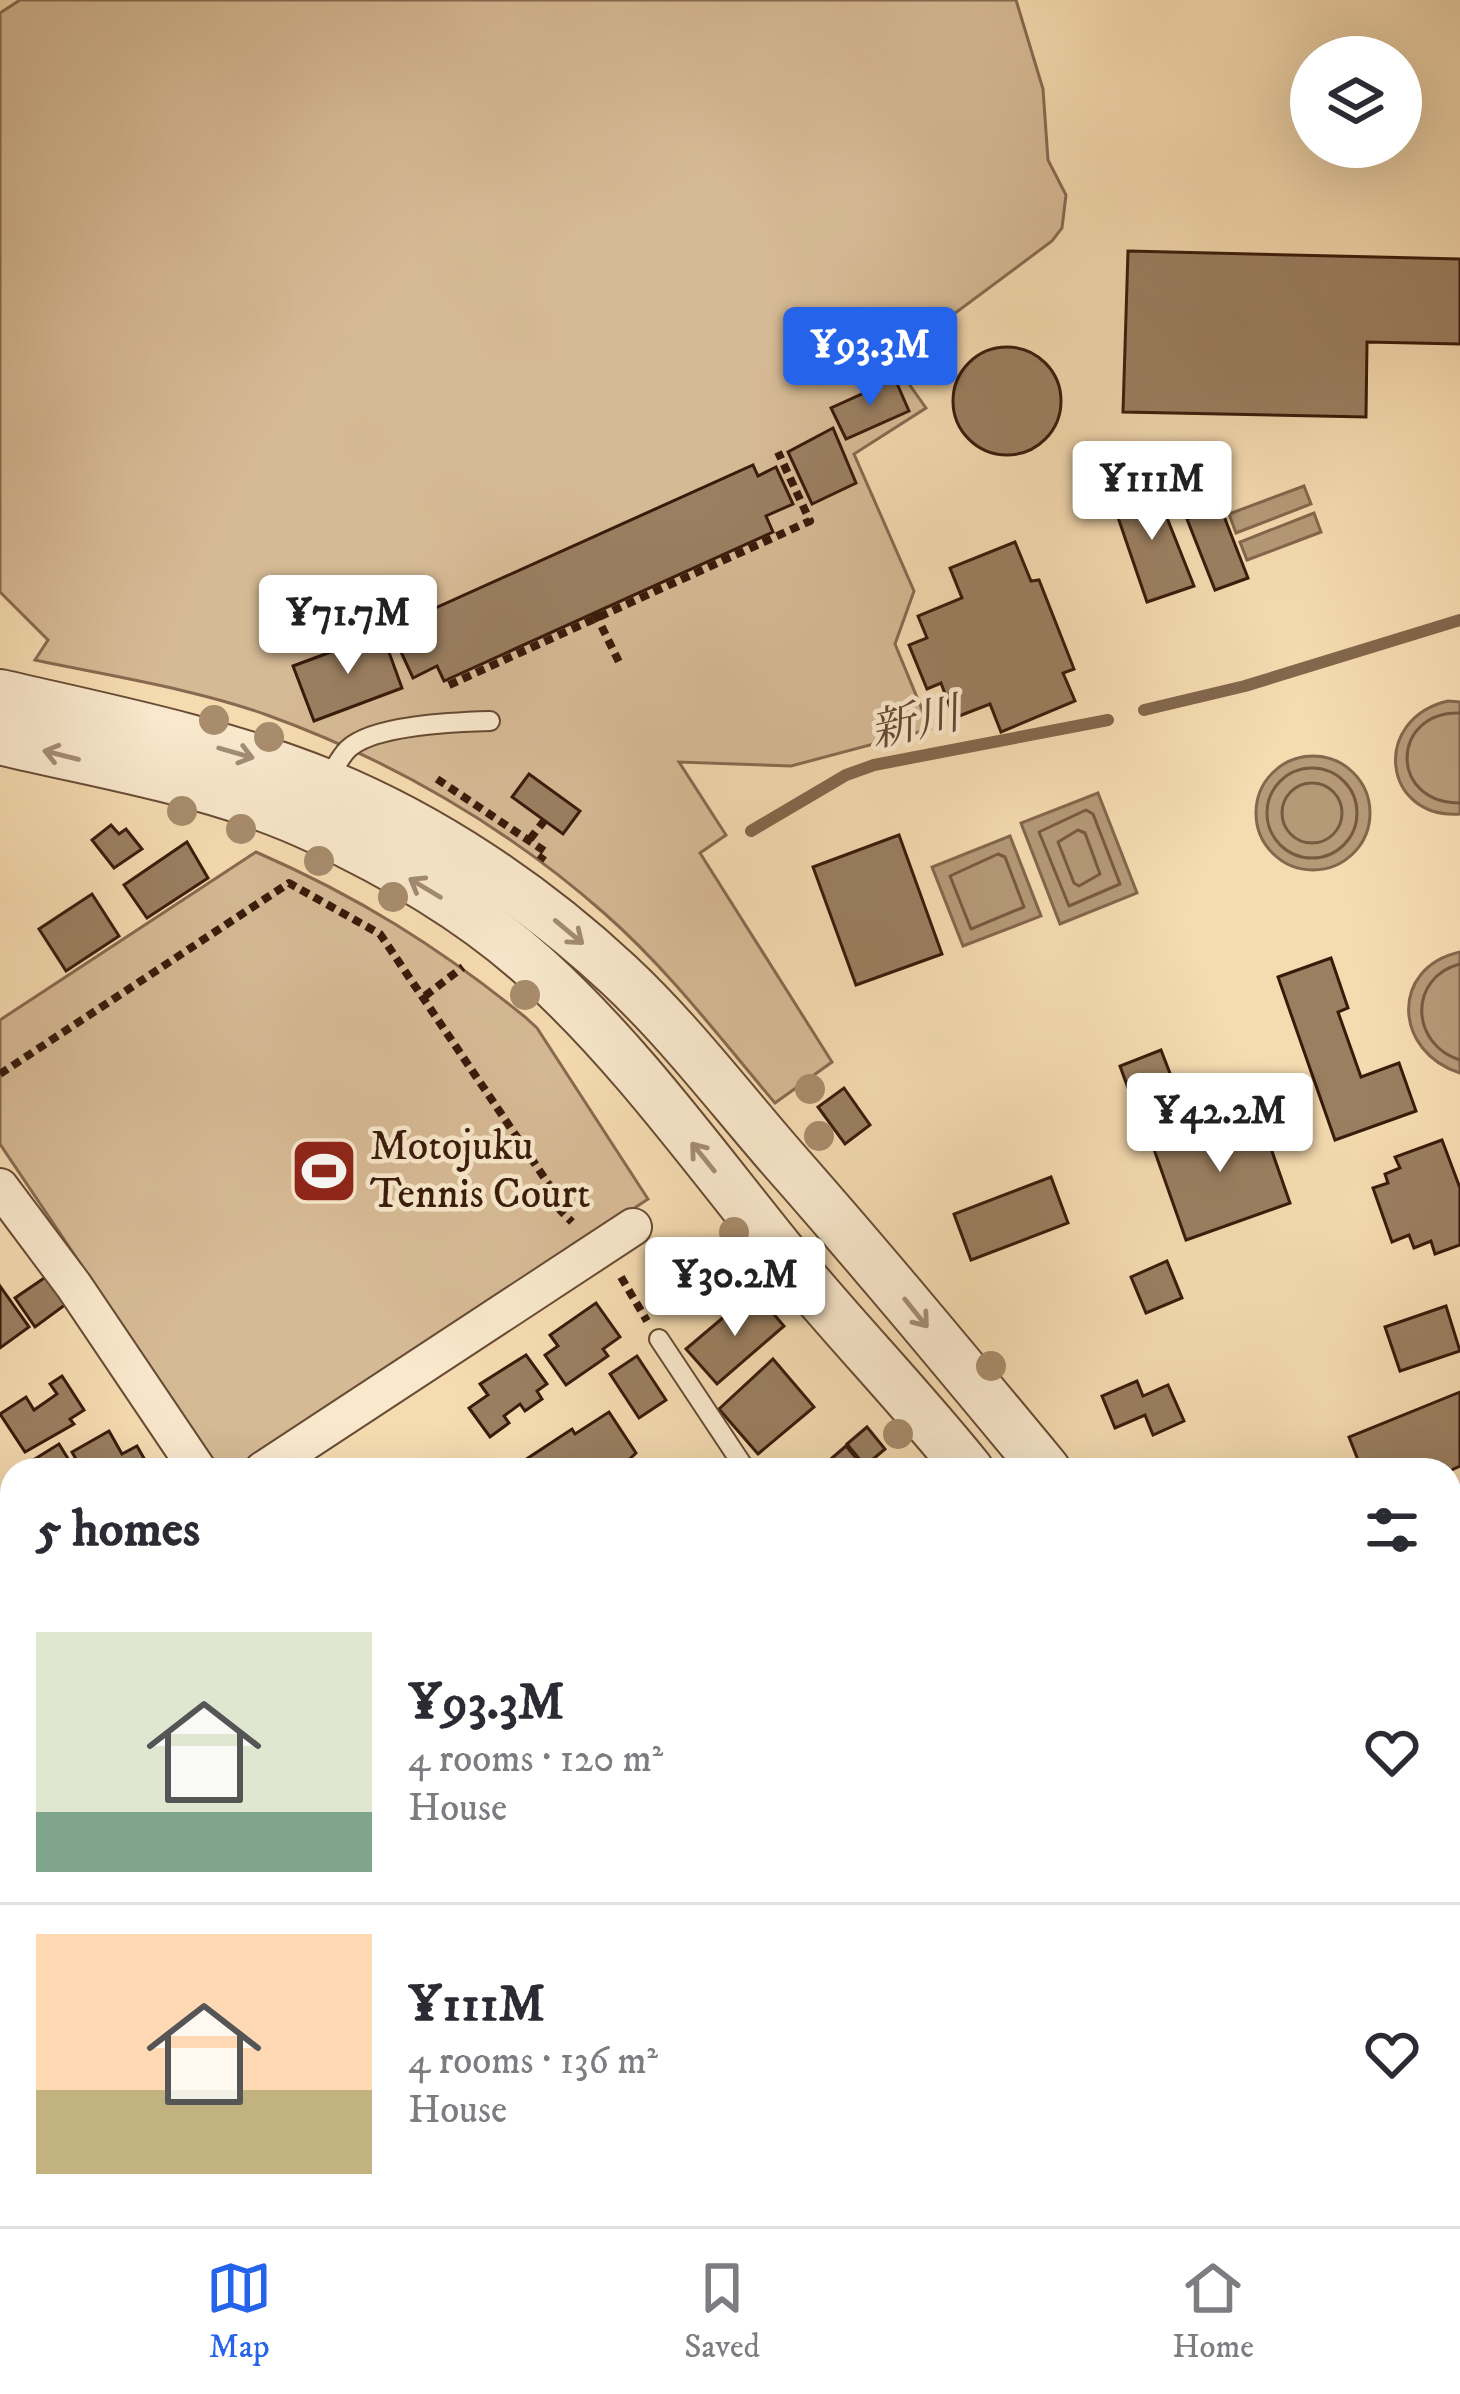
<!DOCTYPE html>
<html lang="en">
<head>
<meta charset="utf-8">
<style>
	:root { --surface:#fff; --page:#f7f7f7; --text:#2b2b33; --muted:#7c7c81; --line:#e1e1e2; --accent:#2563eb }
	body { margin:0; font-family:"IM FELL DW Pica","Noto Serif JP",serif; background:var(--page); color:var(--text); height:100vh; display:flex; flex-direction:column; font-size:45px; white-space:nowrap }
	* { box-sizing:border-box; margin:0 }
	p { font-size:39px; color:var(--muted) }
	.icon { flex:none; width:66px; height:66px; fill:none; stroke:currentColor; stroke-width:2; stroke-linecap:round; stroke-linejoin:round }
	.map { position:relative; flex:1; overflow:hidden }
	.sheet { position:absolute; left:0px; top:1458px; width:1461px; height:768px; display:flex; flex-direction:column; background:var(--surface); border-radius:36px 36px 0 0; box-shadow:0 12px 48px #0002 }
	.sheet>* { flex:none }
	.buttons { position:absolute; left:1290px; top:36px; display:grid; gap:24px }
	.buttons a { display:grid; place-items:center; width:132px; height:132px; border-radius:50%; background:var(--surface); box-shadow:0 12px 48px #0002; font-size:60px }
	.price { position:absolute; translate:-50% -102px; padding:0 27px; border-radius:12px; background:#fff; color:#222; font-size:39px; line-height:78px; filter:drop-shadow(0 3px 6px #0008) }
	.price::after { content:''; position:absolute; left:50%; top:72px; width:36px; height:27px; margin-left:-18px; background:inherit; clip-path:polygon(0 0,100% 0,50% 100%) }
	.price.selected { background:var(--accent); color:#fff }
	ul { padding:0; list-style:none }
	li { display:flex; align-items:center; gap:36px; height:300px; padding:0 36px }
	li+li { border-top:3px solid var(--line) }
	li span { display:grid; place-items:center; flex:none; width:336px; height:240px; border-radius:0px; color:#555 }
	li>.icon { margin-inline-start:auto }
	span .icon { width:144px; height:144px; fill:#fffc; stroke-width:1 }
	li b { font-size:51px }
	h2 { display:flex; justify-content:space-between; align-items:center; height:144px; padding:0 36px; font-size:51px }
	.tabs { display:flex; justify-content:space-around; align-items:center; height:168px; border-top:3px solid var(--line); background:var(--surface); font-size:33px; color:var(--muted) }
	.tabs a { display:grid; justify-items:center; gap:6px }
	.tabs .selected { color:var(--accent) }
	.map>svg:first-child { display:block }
	.green { fill:#d6ba95; stroke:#886a50; stroke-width:3 }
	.water { fill:#b69a78; stroke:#84674c; stroke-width:3 }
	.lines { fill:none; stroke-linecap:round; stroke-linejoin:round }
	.shore { stroke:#785a41; stroke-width:3 }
	.stream { stroke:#84674c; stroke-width:12 }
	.building { fill:#9b7f61; stroke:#391b0a; stroke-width:3 }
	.service-casing { stroke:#684b34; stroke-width:22 }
	.minor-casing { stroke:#684b34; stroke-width:40 }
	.tertiary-casing { stroke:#684b34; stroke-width:52 }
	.path { stroke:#391b0a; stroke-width:8; stroke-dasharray:9 6; stroke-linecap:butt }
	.service { stroke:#f9e8cc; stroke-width:18 }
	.minor { stroke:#f9e8cc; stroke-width:36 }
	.tertiary { stroke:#f9e8cc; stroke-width:48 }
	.tree { fill:#a88c6c }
	.oneway { stroke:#a38c75 }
	.labels { text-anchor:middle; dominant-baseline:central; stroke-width:9; stroke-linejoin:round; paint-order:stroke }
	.poi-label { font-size:42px; fill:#391b0a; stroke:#f9e8cc; text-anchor:start }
	.water-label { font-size:45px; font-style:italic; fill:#654730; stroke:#f9e8cc }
</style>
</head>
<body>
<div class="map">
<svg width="1460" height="2226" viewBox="0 0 1460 2226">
	<rect width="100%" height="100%" fill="#f6dbb1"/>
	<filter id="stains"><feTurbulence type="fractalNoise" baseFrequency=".00167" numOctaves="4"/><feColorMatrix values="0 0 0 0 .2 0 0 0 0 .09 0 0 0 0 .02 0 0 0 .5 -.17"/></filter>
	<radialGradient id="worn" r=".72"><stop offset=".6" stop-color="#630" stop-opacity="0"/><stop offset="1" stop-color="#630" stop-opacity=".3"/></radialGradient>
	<g class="green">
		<path d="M20,0H1016L1043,89L1048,160L1066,195L1062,228L1052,241L892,360L926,408L854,454L914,591L895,644L930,729L791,766L679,762L726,835L700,853L832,1062L775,1103C720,1038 668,969 604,913C507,827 389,759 267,715C195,689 110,676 35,660L48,640L0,592V13Z"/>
		<path d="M256,852C357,896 439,947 525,1017L537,1028L648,1199L594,1235L592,1232L578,1241L241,1470H219L0,1144V1020Z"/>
	</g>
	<g class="water">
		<polygon points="1304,486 1311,504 1236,533 1229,514"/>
		<polygon points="1314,513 1321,532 1247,560 1240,542"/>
		<path d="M1448,701L1460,702V814C1382,819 1371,719 1448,701Z"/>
		<circle cx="1313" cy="813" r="57"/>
		<polygon points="1098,793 1137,893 1060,924 1021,823"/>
		<polygon points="1010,836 1041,916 963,946 932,867"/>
		<path d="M1460,952V1073C1394,1052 1389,968 1460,952Z"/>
	</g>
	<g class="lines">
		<g class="shore">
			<path d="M1460,713C1391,711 1388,803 1460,803"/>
			<circle cx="1312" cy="813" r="45"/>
			<circle cx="1312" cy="813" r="30"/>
			<polygon points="1086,810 1093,814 1120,884 1069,906 1039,832"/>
			<polygon points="1078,830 1085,833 1100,874 1079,886 1074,883 1058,842"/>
			<polygon points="998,854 1005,857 1024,907 971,929 950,876"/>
			<path d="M1460,964C1407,978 1411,1045 1460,1060"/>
		</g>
		<g class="stream">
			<polyline points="1144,710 1245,686 1460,620"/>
			<polyline points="751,831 846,775 874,765 1108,720"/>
		</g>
	</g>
	<g class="building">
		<polygon points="1128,251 1460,259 1460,344 1367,342 1366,417 1123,412"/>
		<circle cx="1007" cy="401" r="54"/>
		<polygon points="895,379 909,411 846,439 831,408"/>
		<polygon points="833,428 856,483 812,504 788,452"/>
		<polygon points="753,465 758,476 776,467 793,504 766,516 773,532 444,681 437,666 413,678 395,639 415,629 411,619"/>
		<polygon points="1154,485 1194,586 1147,602 1111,497"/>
		<polygon points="1220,506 1248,578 1215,590 1187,519"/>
		<polygon points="1015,542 1031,581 1039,580 1074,669 1063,673 1075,701 1001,732 990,704 954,718 941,683 927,689 909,645 927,638 918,616 962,598 950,568"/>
		<polygon points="382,633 402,688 314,721 293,666"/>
		<polygon points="529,774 580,811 563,834 512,797"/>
		<polygon points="111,825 119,834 126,829 142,849 114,868 92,840"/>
		<polygon points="899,835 942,954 856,985 813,867"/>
		<polygon points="187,842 208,878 147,918 124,885"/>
		<polygon points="92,894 119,936 66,971 39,929"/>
		<polygon points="1331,958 1348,1008 1338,1012 1361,1077 1399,1063 1416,1111 1335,1140 1278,977"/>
		<polygon points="1161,1050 1181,1102 1139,1118 1120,1066"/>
		<polygon points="844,1088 870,1125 845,1144 818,1107"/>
		<polygon points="1259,1114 1290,1203 1186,1240 1151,1141 1198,1124 1202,1135"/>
		<polygon points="1442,1140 1460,1188 1460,1245 1435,1254 1431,1241 1414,1248 1409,1235 1392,1242 1373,1188 1388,1183 1385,1174 1400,1168 1395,1157"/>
		<polygon points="1051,1177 1068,1223 971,1260 954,1214"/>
		<polygon points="1167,1261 1182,1298 1146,1313 1131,1277"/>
		<polygon points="50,1274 69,1302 35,1327 15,1298"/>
		<polygon points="0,1286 29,1327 0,1348"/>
		<polygon points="758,1296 784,1326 717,1384 686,1349 739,1304 743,1308"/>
		<polygon points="596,1303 620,1337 603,1349 608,1356 566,1385 545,1355 558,1346 550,1335"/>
		<polygon points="1446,1306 1460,1351 1400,1371 1385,1327"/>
		<polygon points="526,1355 547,1384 537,1391 542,1399 525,1411 520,1404 504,1416 509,1423 490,1437 469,1408 488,1395 480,1384"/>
		<polygon points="637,1356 666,1400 639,1418 610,1374"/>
		<polygon points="773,1359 814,1407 758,1454 719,1409"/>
		<polygon points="62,1376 84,1410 70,1419 74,1424 25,1452 0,1414 26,1397 34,1410 57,1394 50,1384"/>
		<polygon points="1137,1381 1143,1396 1168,1385 1184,1421 1153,1435 1145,1415 1115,1428 1102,1396"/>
		<polygon points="1460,1392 1460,1466 1449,1471 1362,1470 1349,1437"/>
		<polygon points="609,1412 636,1453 623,1465 614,1470 532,1470 525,1460 572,1429 575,1434"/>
		<polygon points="867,1427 885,1449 865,1466 847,1444"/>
		<polygon points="109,1431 122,1454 137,1446 149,1467 143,1470 82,1470 72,1452"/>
		<polygon points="59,1444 75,1470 17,1470"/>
		<polygon points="846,1446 866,1470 818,1470"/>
		<polygon points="12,1576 12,1641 0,1648 0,1584"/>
		<polygon points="1457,1668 1460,1714 1449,1718 1449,1671"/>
		<polygon points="7,1703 12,1729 5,1732 0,1707"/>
		<polygon points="1460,1740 1460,1793 1449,1795 1449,1743"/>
		<polygon points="4,1788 12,1810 12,1840 0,1844 0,1790"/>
		<polygon points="1460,1809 1460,1857 1449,1860 1449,1812"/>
		<polygon points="1449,1939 1460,1970 1460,1975 1449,1979"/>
		<polygon points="1460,2029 1460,2100 1449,2102 1449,2031"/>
		<polygon points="12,2044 12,2098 0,2072 0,2050"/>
		<polygon points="12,2123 12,2185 0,2190 0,2128"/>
		<polygon points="1449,2124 1452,2124 1460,2160 1460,2185 1449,2187"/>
		<polygon points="12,2205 12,2214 76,2214 78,2219 63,2226 15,2226 6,2207"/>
		<polygon points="646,2214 713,2214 719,2226 627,2226"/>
		<polygon points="796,2214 815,2214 821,2226 777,2226"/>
		<polygon points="857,2214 882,2214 864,2225"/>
		<polygon points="921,2214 966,2214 968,2226 922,2226"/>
		<polygon points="1187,2214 1217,2214 1222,2226 1159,2226"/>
	</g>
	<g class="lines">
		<g class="service-casing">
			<g id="service">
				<path d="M327,782C333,771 339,758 348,749C373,725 455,722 490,721"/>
				<polyline points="659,1339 746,1470"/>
				<polyline points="0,1677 12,1669"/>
				<polyline points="837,2214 844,2226"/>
				<polyline points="989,2222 1014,2223 1035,2214"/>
			</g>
		</g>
		<g class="minor-casing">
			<g id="minor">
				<polyline points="0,1187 74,1286 198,1470"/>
				<polyline points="263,1470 633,1227"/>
				<polyline points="407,2214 412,2226"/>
				<polyline points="599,2214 604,2226"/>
				<polyline points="223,2226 249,2218 298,2224 331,2214"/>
			</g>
		</g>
		<g class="tertiary-casing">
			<g id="tertiary">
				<path d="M0,694C108,719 220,741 324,783C432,827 533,895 619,975C678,1030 729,1097 782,1158C872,1260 959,1365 1046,1470"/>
				<path d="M0,740C104,765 217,782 315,828C393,864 472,910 536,968C632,1055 709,1164 791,1264C849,1334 912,1399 969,1470"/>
				<polyline points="1449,1537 1460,1534"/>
				<polyline points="0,1982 12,1977"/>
				<polyline points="173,2214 179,2226"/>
				<polyline points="1307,2214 1309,2226"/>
			</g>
		</g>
		<g class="path">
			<polyline points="595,613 619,662"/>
			<polyline points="449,685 810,521 778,452"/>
			<polyline points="437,779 546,852 540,860"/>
			<polyline points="530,839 544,821"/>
			<polyline points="425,996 463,967"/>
			<polyline points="0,1074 289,883 380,934 560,1201 558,1208 572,1222"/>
			<polyline points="621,1277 647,1321"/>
			<polyline points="1449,1805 1460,1802"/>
			<polyline points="1449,1896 1460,1934"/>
		</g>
		<use href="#service" class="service"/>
		<use href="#minor" class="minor"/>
		<use href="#tertiary" class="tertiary"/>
	</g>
	<g class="tree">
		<circle cx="214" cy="720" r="15"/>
		<circle cx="269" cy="737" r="15"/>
		<circle cx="182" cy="811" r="15"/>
		<circle cx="241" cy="829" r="15"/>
		<circle cx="319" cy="861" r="15"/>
		<circle cx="393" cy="897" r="15"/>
		<circle cx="525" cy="995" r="15"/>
		<circle cx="810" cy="1089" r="15"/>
		<circle cx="819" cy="1136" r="15"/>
		<circle cx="734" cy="1232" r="15"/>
		<circle cx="991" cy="1366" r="15"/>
		<circle cx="898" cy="1434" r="15"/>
	</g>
	<defs><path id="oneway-shaft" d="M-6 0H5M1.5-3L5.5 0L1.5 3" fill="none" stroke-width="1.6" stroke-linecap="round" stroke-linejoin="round" transform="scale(3)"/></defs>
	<g class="oneway">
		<use href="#oneway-shaft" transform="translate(236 753) rotate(16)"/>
		<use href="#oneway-shaft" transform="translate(61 755) rotate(-166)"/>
		<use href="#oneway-shaft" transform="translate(425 888) rotate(-149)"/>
		<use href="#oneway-shaft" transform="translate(569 932) rotate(40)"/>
		<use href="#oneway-shaft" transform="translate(703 1157) rotate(-129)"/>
		<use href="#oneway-shaft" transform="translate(916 1313) rotate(51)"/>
	</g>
	<defs>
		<g id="stadium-square" transform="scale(3.45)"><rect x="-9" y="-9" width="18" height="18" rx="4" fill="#8f2418" stroke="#f9e8cc"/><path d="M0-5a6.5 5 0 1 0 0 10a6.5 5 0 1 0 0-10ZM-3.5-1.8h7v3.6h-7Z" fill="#fff"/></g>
	</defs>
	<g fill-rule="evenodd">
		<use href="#stadium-square" x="324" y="1171"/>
	</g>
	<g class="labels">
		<g class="poi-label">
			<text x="370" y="1147">Motojuku<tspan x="370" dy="48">Tennis Court</tspan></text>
		</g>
		<g class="water-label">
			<text transform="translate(915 724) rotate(-13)">新川</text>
		</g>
	</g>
	<rect width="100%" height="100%" filter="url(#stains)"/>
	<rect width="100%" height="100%" fill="url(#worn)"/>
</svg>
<div class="buttons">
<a><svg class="icon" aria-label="layers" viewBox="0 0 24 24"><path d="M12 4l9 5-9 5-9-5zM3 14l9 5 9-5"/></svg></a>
</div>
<b class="price selected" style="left:870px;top:409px">¥93.3M</b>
<b class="price" style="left:1152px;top:543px">¥111M</b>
<b class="price" style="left:348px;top:677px">¥71.7M</b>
<b class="price" style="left:1220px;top:1175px">¥42.2M</b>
<b class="price" style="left:735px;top:1339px">¥30.2M</b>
<section class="sheet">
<h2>5 homes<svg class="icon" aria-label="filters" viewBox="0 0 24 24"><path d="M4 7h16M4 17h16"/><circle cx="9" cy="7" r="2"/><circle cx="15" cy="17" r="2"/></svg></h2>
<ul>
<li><span style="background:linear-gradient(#dfe7d0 75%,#7fa58c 0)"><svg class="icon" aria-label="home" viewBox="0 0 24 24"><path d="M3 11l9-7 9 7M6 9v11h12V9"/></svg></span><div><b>¥93.3M</b><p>4 rooms · 120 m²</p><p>House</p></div><svg class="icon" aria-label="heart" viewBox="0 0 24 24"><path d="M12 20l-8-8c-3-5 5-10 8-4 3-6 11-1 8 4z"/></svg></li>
<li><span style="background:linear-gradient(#ffd9b3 65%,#c2b280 0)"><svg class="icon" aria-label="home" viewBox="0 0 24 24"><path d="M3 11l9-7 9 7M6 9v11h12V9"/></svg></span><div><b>¥111M</b><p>4 rooms · 136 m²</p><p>House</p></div><svg class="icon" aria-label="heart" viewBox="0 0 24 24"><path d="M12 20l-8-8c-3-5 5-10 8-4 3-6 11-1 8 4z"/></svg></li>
</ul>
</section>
</div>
<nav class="tabs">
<a class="selected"><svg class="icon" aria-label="map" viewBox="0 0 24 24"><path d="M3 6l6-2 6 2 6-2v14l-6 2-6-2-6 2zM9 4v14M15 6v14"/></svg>Map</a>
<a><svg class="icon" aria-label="saved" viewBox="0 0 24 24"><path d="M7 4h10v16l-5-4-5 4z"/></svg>Saved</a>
<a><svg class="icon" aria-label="home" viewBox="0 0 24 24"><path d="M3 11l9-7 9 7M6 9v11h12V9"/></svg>Home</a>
</nav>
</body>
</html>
